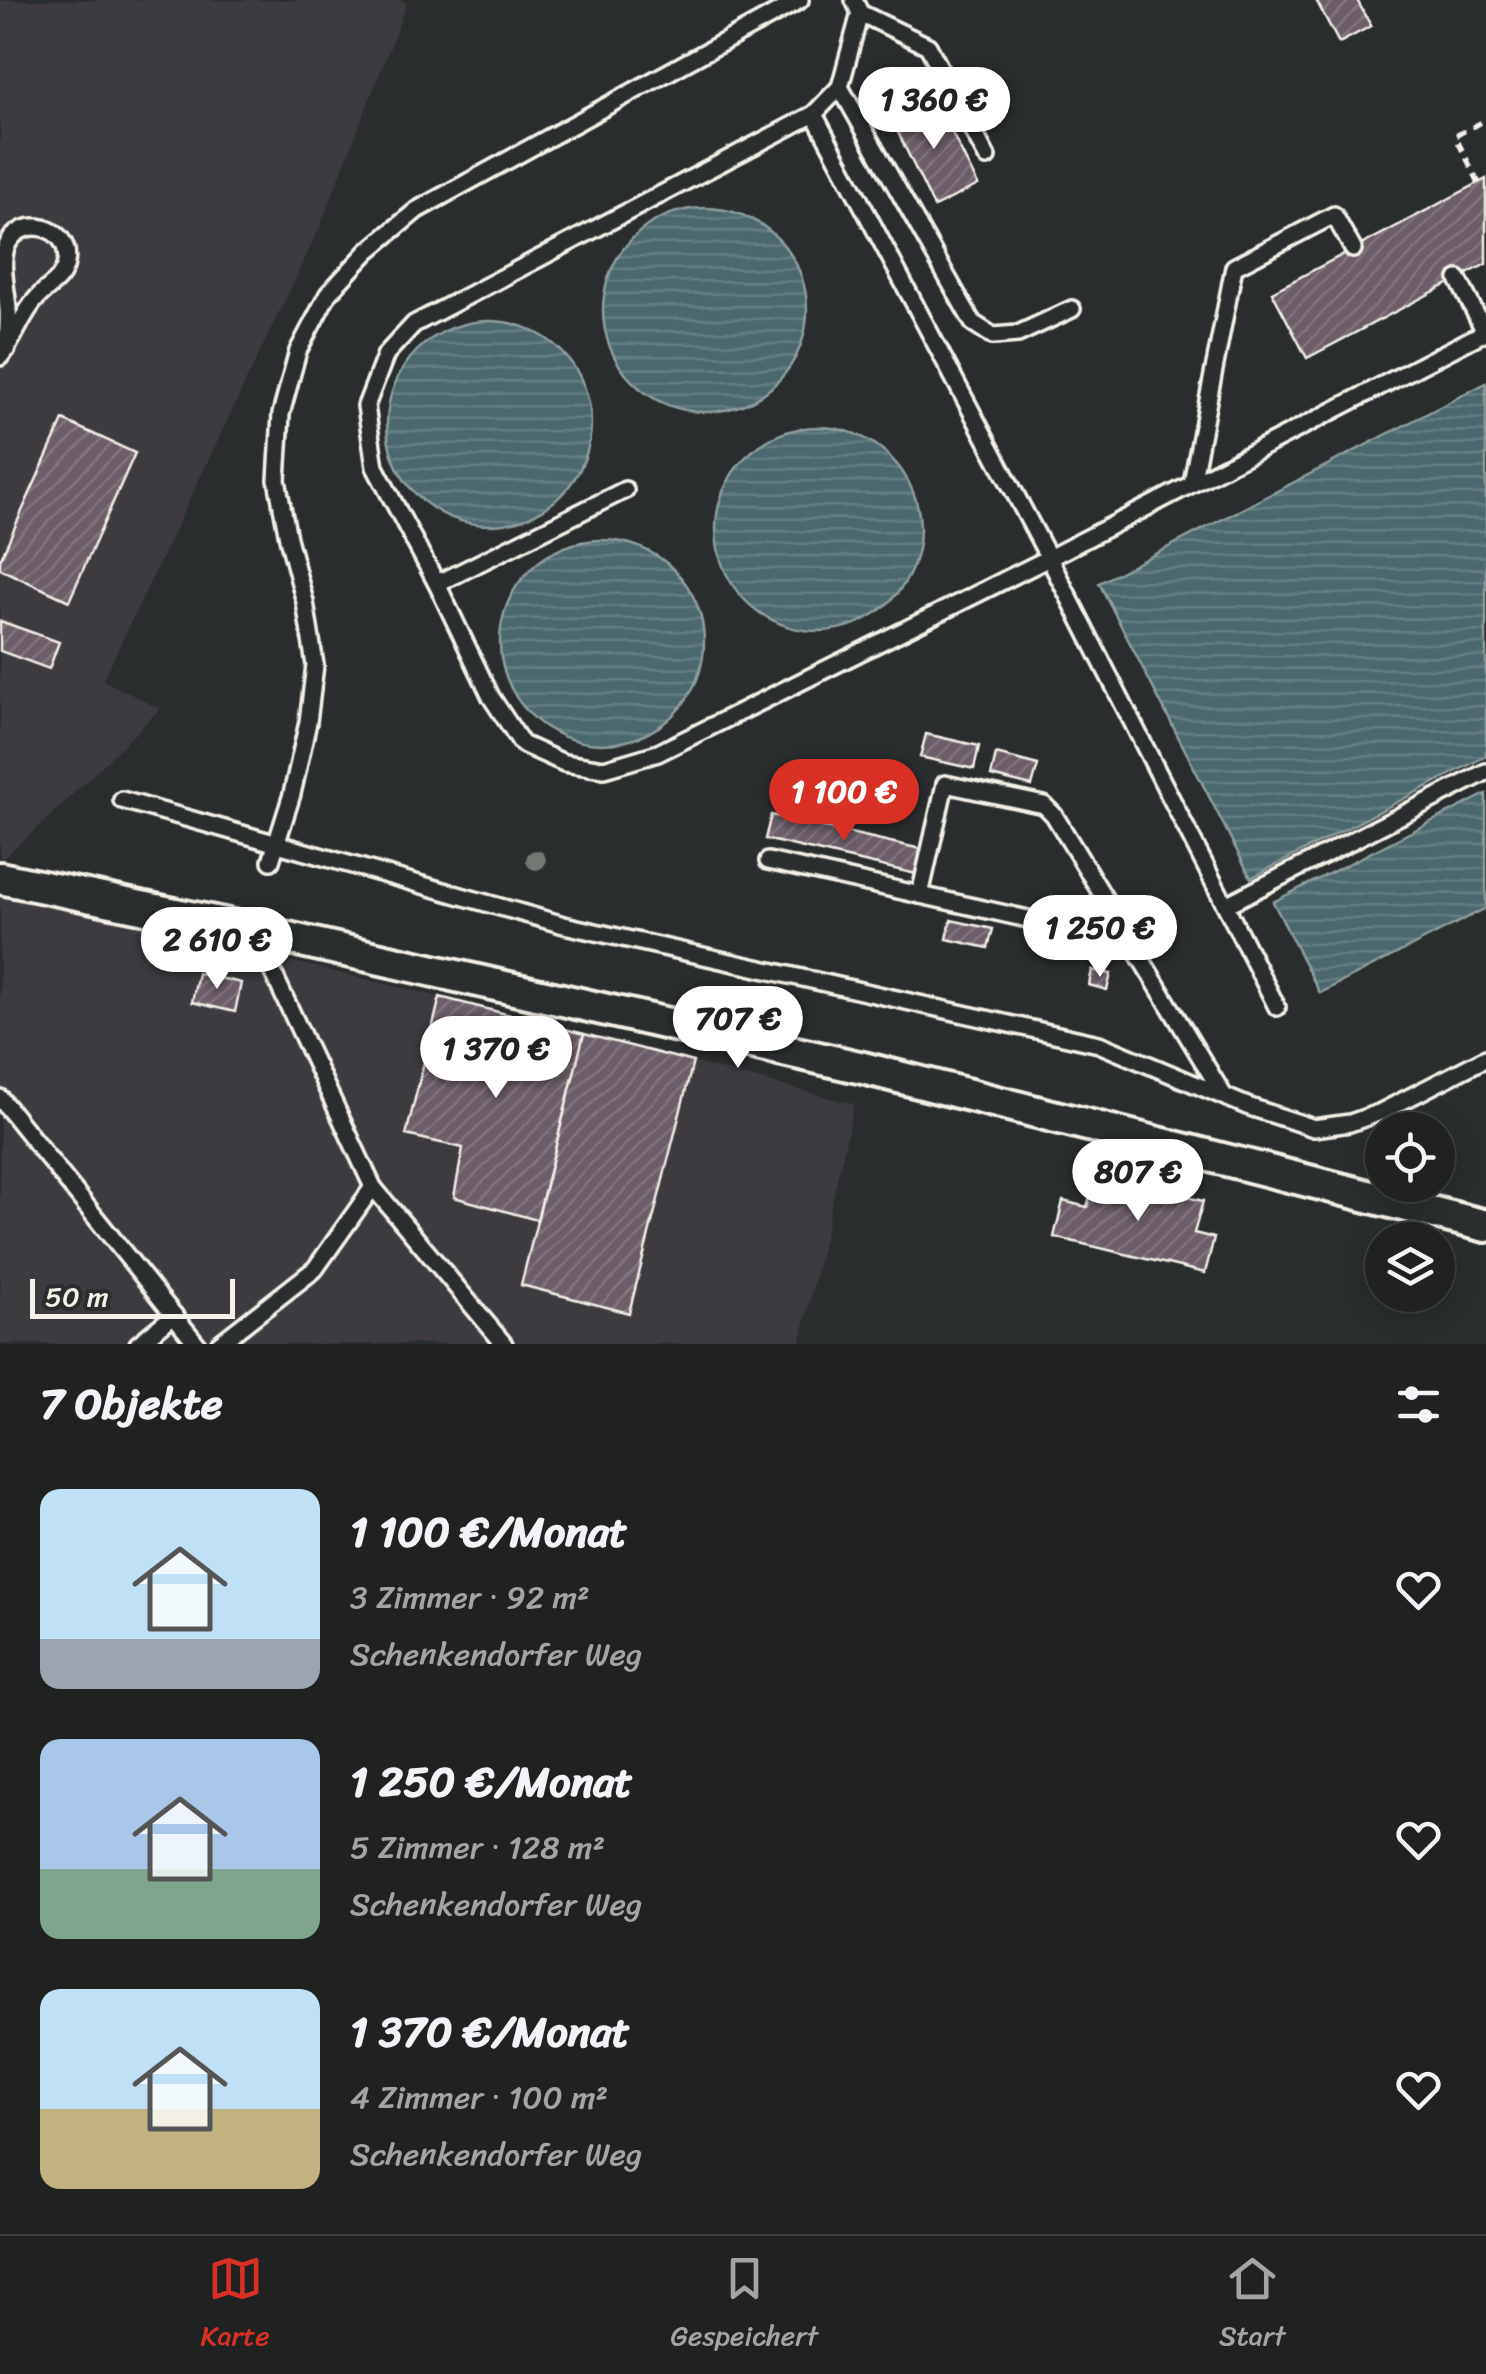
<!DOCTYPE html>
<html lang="de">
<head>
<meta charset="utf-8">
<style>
	:root { --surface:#202222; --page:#2d2f2f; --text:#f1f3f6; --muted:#a2a4a5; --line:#3d3f40; --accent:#d93025 }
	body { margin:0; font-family:Sriracha,sans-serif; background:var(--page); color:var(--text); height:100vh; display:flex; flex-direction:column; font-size:38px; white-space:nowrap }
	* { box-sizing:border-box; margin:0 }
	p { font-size:32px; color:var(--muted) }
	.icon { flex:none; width:55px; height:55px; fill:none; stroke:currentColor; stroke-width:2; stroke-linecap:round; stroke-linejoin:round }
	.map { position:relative; height:1344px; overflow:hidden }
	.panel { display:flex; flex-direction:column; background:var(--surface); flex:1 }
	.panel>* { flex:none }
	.controls { position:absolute; left:1365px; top:1112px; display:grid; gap:20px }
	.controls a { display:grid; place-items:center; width:90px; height:90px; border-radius:50%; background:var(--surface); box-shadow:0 5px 25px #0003,0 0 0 2px var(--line); font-size:50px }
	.scale { position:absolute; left:30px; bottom:25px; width:205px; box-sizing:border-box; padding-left:10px; border:5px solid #f4f1e8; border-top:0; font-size:28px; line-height:35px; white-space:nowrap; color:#f4f1e8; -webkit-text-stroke:8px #2a2d2e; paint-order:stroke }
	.price { position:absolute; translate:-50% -85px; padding:0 22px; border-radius:35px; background:#fff; color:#222; font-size:32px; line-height:65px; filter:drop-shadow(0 2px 5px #0008) }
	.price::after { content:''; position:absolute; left:50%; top:60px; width:30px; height:22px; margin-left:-15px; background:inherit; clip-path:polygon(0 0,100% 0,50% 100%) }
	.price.active { background:var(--accent); color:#fff }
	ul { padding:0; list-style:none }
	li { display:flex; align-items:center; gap:30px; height:250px; padding:0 40px }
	li span { display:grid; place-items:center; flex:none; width:280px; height:200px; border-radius:20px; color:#555 }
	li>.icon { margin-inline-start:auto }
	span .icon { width:120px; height:120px; fill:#fffc; stroke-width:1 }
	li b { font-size:42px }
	h2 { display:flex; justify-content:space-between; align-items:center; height:120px; padding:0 40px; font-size:42px }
	.menu { display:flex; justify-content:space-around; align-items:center; height:140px; border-top:2px solid var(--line); background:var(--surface); font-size:28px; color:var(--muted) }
	.menu a { display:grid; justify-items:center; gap:5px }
	.menu .active { color:var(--accent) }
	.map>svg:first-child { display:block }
	.built { fill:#3e3b3f }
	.water { fill:url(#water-rules); stroke:#8f9f9f; stroke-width:2.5 }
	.building { fill:url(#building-hatch); stroke:#f4f1e8; stroke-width:2.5 }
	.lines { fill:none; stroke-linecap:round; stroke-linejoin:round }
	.lane-casing { stroke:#f4f1e8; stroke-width:22 }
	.street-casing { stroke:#f4f1e8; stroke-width:38 }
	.path { stroke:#f4f1e8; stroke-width:5; stroke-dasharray:10 8; stroke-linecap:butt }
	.lane { stroke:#2a2d2e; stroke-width:15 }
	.street { stroke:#2a2d2e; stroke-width:30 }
	.tree { fill:#727872 }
</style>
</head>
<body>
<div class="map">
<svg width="1486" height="1344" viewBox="0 0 1486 1344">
	<defs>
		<pattern id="water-rules" width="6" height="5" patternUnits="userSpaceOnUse" patternTransform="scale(2.5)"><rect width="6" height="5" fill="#4b686e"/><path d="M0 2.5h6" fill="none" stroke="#667e83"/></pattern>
		<pattern id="building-hatch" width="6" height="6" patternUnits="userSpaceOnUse" patternTransform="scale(2.5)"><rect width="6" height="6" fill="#6c5d68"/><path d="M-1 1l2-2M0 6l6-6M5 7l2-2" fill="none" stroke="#82757e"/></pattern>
	</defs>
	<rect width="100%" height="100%" fill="#2a2d2e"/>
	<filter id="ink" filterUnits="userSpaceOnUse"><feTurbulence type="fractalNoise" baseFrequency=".01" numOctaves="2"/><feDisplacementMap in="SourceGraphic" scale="20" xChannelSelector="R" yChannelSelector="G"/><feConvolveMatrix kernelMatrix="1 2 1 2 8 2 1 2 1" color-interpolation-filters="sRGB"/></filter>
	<g filter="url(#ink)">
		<g class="built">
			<polygon points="0,0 400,0 407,3 320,227 103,680 160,709 43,823 3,858 0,857"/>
			<polygon points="0,892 440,997 854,1104 800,1344 0,1344"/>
		</g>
		<g class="water">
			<circle cx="705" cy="310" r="102"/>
			<circle cx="489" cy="423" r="102"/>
			<polygon points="1486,383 1486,756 1251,878 1099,583"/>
			<circle cx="818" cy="529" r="102"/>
			<circle cx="602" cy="642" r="102"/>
			<polygon points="1486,794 1486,908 1320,993 1273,902"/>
		</g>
		<g class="building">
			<polygon points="1316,0 1357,0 1371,26 1339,43"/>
			<polygon points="934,97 978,185 934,207 891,118"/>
			<polygon points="1486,179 1486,264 1307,358 1272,292"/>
			<polygon points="63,420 135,453 69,601 0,569 0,560"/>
			<polygon points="0,621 59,642 49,669 0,651"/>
			<polygon points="926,734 979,746 974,769 920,757"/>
			<polygon points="996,754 1038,765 1032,786 991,776"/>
			<polygon points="771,815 921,849 916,874 765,839"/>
			<polygon points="951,920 993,929 988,948 947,939"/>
			<polygon points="1092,970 1111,974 1107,990 1089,985"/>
			<polygon points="198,973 241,983 235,1012 192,1002"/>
			<polygon points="440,997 584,1034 537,1220 454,1197 463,1148 406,1135"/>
			<polygon points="584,1034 693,1062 629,1313 521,1285"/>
			<polygon points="1096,1175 1203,1201 1194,1233 1214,1238 1205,1273 1054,1237 1063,1201 1087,1207"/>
		</g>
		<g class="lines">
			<g class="lane-casing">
				<g id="lane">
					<polyline points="854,0 860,13 840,87 814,114 414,324 386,354 366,406 375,467 437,584 491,697 522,744 564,763 604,769 658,753 1049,558 1485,332 1458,279"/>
					<polyline points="860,13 928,46 987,157"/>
					<polyline points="840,87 973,323 993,336 1018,334 1072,309"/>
					<polyline points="814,114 1049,558 1277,1007"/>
					<path d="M0,357C15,339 21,315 37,298C48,286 63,280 66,263C73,226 19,212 6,248C0,266 7,291 8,310C9,323 7,336 7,349"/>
					<polyline points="1192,483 1234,267 1334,215 1353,249"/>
					<polyline points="437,584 625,490"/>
					<polyline points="122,800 564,925 1099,1044 1247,1106 1314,1128 1350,1123 1381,1112 1486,1058"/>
					<polyline points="271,861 292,794 308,722 315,665 305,602 288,538 277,480 281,414 298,351 328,294 368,251 417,210 800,0"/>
					<polyline points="768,861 1131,942"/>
					<polyline points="920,895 945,784 1044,805 1054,815 1224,1096"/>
					<polyline points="1226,905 1486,772"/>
					<polyline points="254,932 373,1187 504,1344"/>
					<polyline points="0,1098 197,1344"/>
					<polyline points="138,1344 174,1315"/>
					<polyline points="219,1344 315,1269 373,1187"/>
				</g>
			</g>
			<g class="street-casing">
				<polyline id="street" points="0,878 253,930 863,1068 1486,1226"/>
			</g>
			<polyline class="path" points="1479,183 1455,136 1486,120"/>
			<use href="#lane" class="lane"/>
			<use href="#street" class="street"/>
		</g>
		<circle class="tree" cx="536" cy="860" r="10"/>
	</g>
</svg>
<div class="controls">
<a><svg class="icon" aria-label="locate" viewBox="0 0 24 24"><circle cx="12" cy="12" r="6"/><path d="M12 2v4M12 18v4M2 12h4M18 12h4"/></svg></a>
<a><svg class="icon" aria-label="layers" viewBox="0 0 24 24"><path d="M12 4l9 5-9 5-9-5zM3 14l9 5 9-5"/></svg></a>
</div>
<div class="scale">50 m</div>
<b class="price" style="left:934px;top:152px">1 360 €</b>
<b class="price active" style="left:844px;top:844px">1 100 €</b>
<b class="price" style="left:1100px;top:980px">1 250 €</b>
<b class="price" style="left:217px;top:992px">2 610 €</b>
<b class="price" style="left:738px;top:1071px">707 €</b>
<b class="price" style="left:496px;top:1101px">1 370 €</b>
<b class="price" style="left:1138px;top:1224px">807 €</b>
</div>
<section class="panel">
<h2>7 Objekte<svg class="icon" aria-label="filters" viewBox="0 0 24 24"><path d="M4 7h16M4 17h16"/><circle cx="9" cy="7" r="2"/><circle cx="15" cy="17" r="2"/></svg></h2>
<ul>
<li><span style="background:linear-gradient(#bfe0f5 75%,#9aa5b1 0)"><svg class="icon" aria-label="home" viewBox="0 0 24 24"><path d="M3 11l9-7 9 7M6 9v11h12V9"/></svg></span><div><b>1 100 €/Monat</b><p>3 Zimmer · 92 m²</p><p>Schenkendorfer Weg</p></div><svg class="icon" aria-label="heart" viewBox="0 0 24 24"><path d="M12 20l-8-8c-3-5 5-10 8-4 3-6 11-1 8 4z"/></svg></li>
<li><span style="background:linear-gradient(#a9c7e8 65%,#7fa58c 0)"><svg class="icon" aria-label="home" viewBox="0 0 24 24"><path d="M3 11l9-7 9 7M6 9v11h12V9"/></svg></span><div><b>1 250 €/Monat</b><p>5 Zimmer · 128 m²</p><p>Schenkendorfer Weg</p></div><svg class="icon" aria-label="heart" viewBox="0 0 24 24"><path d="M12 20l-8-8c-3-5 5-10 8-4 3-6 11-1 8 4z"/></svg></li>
<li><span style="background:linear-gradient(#bfe0f5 60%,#c2b280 0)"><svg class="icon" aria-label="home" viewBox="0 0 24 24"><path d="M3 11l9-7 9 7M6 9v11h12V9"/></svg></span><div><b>1 370 €/Monat</b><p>4 Zimmer · 100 m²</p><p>Schenkendorfer Weg</p></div><svg class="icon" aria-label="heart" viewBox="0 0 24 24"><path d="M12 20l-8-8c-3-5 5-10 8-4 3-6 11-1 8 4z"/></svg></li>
</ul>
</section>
<nav class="menu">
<a class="active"><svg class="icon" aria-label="map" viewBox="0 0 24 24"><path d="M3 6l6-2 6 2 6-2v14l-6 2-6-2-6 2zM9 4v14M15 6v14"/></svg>Karte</a>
<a><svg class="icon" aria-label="saved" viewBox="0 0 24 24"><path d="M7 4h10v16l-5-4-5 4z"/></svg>Gespeichert</a>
<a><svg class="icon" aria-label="home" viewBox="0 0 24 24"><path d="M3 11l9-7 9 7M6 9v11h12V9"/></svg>Start</a>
</nav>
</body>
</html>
